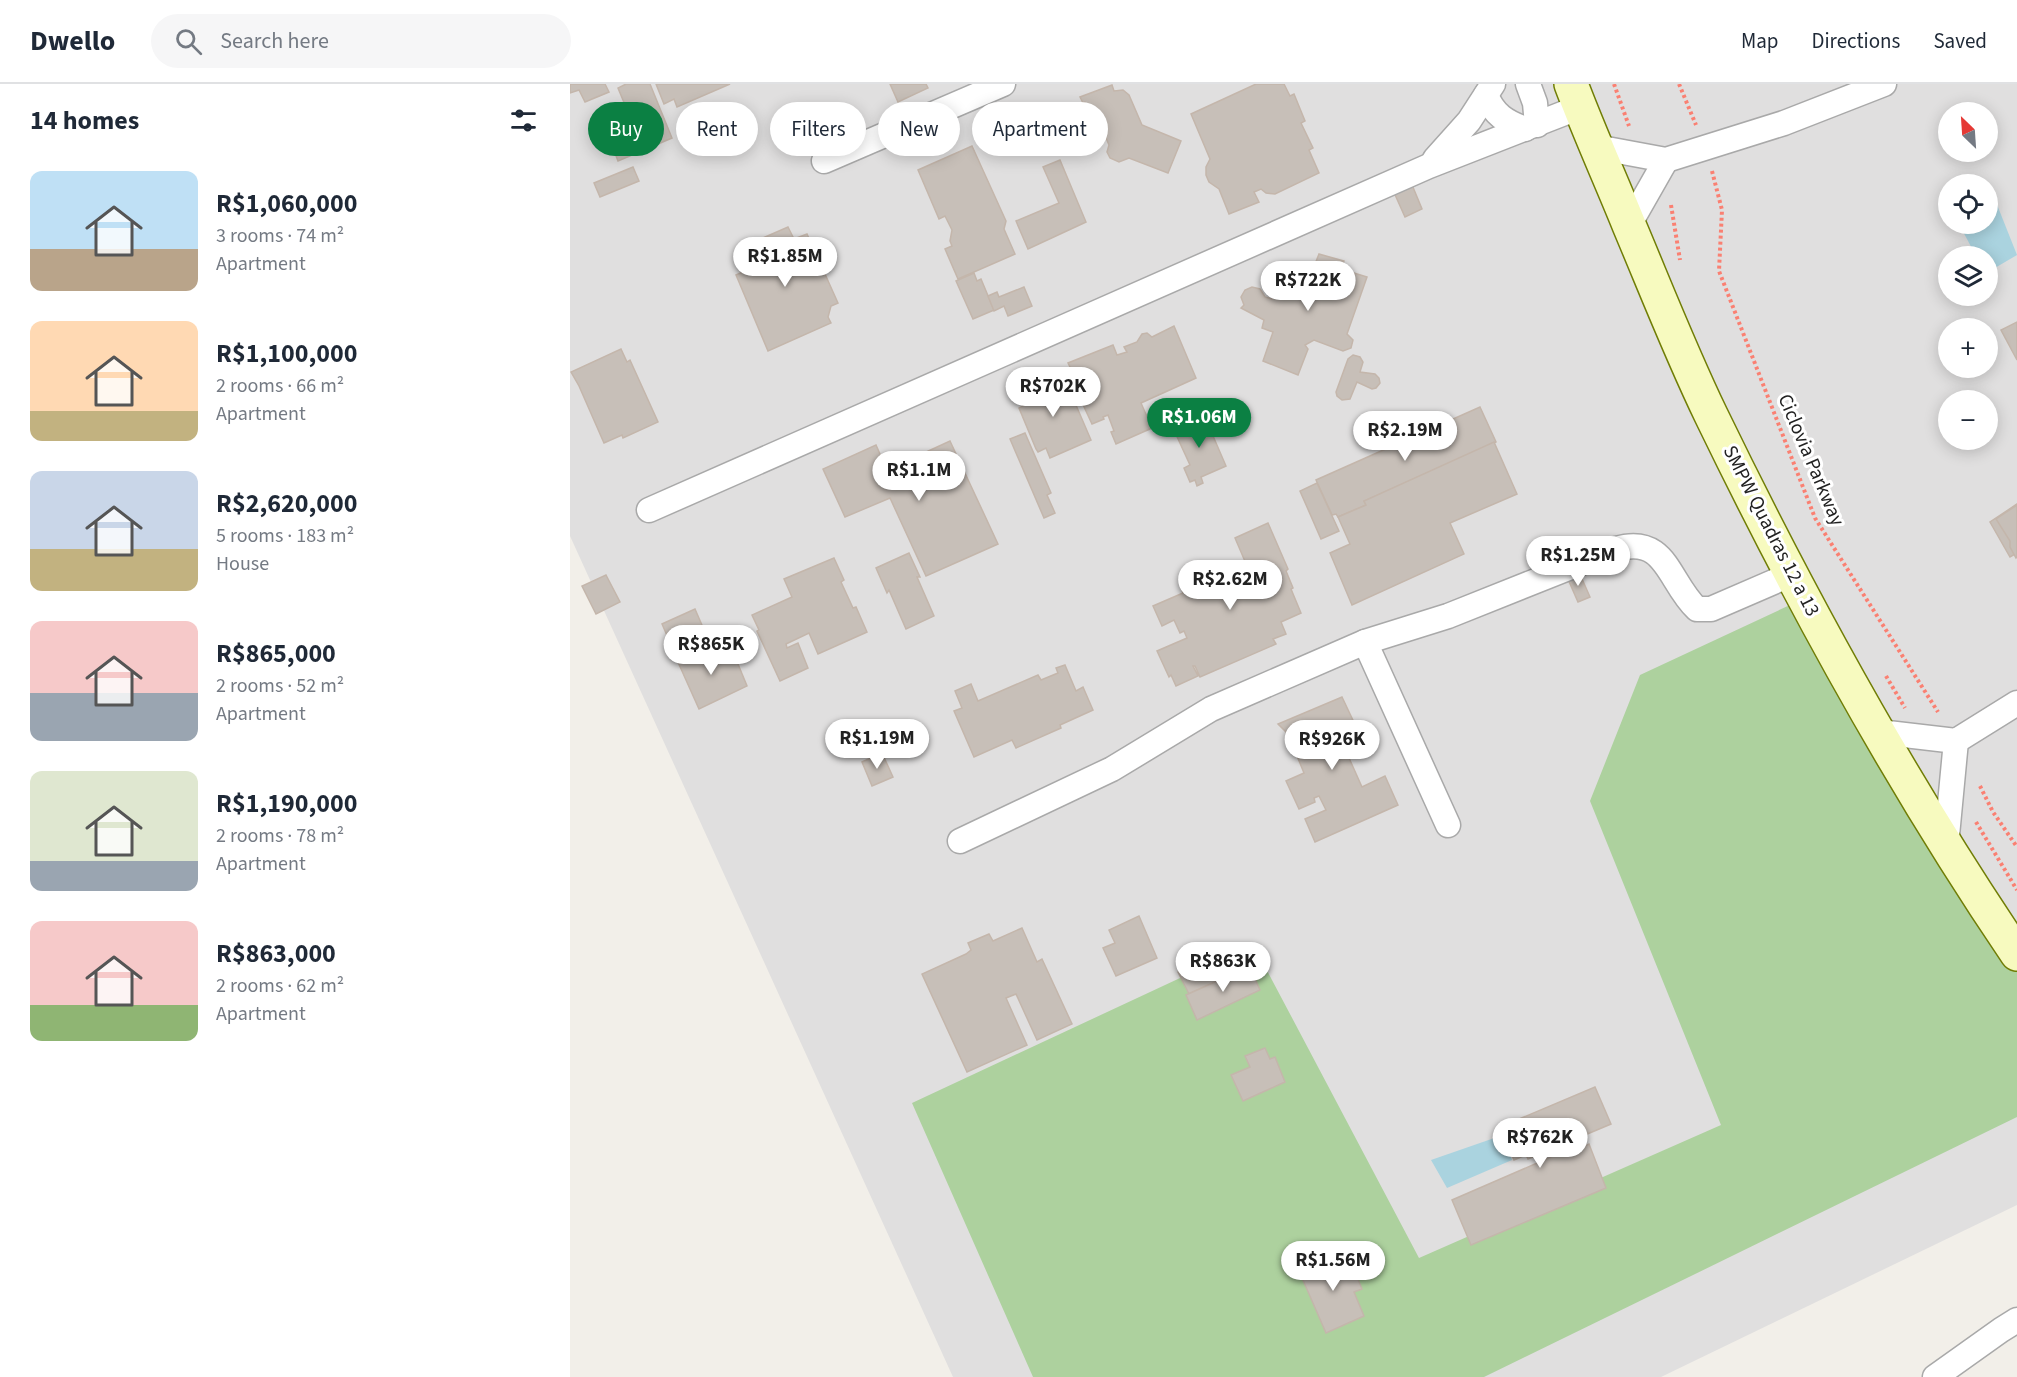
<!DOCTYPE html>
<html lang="en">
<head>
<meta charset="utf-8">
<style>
	:root { --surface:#fff; --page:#f6f6f7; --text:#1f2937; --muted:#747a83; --line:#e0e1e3; --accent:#0b8043 }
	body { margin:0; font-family:"Source Sans 3",sans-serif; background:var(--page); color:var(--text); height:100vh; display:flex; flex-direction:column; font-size:22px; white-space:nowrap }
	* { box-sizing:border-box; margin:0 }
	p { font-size:20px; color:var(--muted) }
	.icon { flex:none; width:33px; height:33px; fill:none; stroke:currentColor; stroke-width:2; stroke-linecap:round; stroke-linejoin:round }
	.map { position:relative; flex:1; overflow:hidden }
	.panel { display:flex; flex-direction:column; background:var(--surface); width:570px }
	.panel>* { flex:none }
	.guide { position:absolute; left:18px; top:18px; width:570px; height:54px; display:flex; gap:12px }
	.needle { width:39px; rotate:335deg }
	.tools { position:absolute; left:1368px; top:18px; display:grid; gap:12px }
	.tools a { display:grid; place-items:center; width:60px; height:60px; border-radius:50%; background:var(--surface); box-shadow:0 3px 15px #0003; font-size:30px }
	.price { position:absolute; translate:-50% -51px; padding:0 14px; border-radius:21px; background:#fff; color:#222; font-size:20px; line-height:39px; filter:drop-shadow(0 2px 3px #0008) }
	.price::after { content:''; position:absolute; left:50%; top:36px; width:18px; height:14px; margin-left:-9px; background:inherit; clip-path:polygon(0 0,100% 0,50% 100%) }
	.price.active { background:var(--accent); color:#fff }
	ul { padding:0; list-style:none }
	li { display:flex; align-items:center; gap:18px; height:150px; padding:0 30px }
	li span { display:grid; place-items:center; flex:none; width:168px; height:120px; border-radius:12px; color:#555 }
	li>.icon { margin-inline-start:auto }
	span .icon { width:72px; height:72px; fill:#fffc; stroke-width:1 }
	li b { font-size:26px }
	h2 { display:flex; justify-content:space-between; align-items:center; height:72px; padding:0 30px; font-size:26px }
	.pill { padding:0 21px; border-radius:27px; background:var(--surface); box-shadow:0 3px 15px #0003; font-size:21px; line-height:54px }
	.pill.active { background:var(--accent); color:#fff }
	header { display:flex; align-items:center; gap:36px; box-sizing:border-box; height:84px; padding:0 30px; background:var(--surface); border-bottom:2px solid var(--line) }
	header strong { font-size:28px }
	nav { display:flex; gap:33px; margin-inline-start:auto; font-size:21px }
	.search { width:420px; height:54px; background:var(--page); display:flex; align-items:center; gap:15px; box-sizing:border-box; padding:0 21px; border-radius:33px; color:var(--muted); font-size:22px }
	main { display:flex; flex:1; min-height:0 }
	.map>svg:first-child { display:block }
	.residential { fill:#e0dfdf; fill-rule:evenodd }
	.forest { fill:#add19e }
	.water { fill:#aad3df }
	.building { fill:#c7bfb8; stroke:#c4b6ab; stroke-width:1.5 }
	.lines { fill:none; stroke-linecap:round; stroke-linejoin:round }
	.street-casing { stroke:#a9a9a9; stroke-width:27 }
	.secondary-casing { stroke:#707d05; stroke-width:36 }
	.path { stroke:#fa8072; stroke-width:4; stroke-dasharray:3 3; stroke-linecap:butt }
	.street { stroke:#fff; stroke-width:24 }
	.secondary { stroke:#f7fabf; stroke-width:33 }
	.labels { text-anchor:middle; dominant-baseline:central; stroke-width:6; stroke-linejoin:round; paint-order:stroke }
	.street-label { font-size:20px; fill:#222; stroke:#fff }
</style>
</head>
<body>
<header>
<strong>Dwello</strong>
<div class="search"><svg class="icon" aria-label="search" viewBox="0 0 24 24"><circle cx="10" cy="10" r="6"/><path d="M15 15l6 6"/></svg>Search here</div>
<nav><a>Map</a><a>Directions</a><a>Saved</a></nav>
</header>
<main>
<section class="panel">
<h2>14 homes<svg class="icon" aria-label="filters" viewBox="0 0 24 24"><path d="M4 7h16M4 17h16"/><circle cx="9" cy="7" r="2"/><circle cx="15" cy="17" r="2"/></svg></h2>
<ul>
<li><span style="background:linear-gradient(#bfe0f5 65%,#b9a48a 0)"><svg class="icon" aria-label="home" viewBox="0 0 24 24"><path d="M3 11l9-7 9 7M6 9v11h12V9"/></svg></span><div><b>R$1,060,000</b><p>3 rooms · 74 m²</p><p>Apartment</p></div></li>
<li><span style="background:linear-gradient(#ffd9b3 75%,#c2b280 0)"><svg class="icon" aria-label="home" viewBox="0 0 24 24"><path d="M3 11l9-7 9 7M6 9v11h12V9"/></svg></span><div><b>R$1,100,000</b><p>2 rooms · 66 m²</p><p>Apartment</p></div></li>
<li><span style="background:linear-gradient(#c9d6e8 65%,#c2b280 0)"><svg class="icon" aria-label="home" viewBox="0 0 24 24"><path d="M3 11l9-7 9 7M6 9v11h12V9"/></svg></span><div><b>R$2,620,000</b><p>5 rooms · 183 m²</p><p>House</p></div></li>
<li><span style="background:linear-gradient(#f6c9c9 60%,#9aa5b1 0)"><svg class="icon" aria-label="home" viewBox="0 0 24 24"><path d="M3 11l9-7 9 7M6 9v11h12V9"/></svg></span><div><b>R$865,000</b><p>2 rooms · 52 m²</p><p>Apartment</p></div></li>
<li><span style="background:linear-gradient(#dfe7d0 75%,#9aa5b1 0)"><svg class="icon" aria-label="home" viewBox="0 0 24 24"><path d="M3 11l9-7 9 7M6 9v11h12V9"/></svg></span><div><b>R$1,190,000</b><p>2 rooms · 78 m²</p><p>Apartment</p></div></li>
<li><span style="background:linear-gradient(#f6c9c9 70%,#8fb573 0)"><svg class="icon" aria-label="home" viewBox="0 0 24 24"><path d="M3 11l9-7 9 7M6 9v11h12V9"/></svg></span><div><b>R$863,000</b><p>2 rooms · 62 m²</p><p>Apartment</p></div></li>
</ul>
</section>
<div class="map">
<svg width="1447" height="1293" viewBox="0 0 1447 1293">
	<rect width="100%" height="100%" fill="#f2efe9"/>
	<path class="residential" d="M0,0H1447V1121L1091,1293H383L0,452ZM1378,28H1418V68H1378ZM1378,100H1418V140H1378ZM1378,172H1418V212H1378ZM1378,244H1418V284H1378ZM1378,316H1418V356H1378Z"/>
	<polygon class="forest" points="1235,514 1447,854 1447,1033 914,1293 463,1293 342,1019 683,860 849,1174 1151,1041 1020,717 1070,591"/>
	<g class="water">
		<polygon points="1422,108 1447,171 1418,188 1418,172 1406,172 1389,140 1418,140 1418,109"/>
		<polygon points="933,1051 942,1076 877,1104 861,1076"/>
	</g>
	<g class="building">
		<polygon points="0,0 35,0 39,8 15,18 9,6 0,9"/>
		<polygon points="56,0 80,0 102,54 48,77 40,56 47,53 40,36 58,28 48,4"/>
		<polygon points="86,0 160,0 107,23 104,15 94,20"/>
		<polygon points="320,0 356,0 358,4 328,18"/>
		<polygon points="686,0 714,0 720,12 724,10 735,37 731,39 743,64 739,66 749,89 705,110 696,109 691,105 684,108 689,118 659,130 649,105 639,98 636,91 636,83 640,75 621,30"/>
		<polygon points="542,1 544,7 553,6 559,11 572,41 611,57 598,89 559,74 549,78 540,74 537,68 539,61 530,40 524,42 515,18 513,19 510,13"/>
		<polygon points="402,62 436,137 434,145 445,170 388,195 375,165 382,162 380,157 382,146 375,132 369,135 348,86"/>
		<polygon points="490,76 516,138 458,165 446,137 489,119 473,83"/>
		<polygon points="63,83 69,97 30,113 24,99"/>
		<polygon points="840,96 852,125 835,133 822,104"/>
		<polygon points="218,143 224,155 237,150 268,219 261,222 258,233 261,239 198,267 166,191 178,186 168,165"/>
		<polygon points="749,170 774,177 771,185 797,193 777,250 783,256 781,264 773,267 744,256 735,261 738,265 728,291 693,277 703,248 692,244 694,236 671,224 674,221 671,213 675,206 682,203 690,205 695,213 702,215 708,209 716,210 726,184 735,179 740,181 743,185"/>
		<polygon points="404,189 407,197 411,195 424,226 403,235 386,197"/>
		<polygon points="454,203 462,222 438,232 434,222 424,227 418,212 427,208 429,213"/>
		<polygon points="1447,238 1447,276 1431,246"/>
		<polygon points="604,242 626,294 571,319 582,344 546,360 541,348 544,347 538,331 533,333 534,335 522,340 503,299 497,301 496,298 494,299 490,289 502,287 498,279 543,261 547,271 557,268 554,263 567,258 572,250 577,249 582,253"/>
		<polygon points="51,265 57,278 60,276 88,338 53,354 52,351 34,359 9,302 1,288"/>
		<polygon points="783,271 790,273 793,278 790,288 805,290 809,294 810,299 806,304 802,305 787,298 780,315 772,316 767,312 766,308 778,275"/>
		<polygon points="489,289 493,299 496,298 521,356 480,374 476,364 468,368 466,365 449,324 453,322 449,312 471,302 473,308 479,296"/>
		<polygon points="910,323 926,358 924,359 794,417 796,421 768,433 766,430 762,431 746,396"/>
		<polygon points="634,331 656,382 631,393 633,399 627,402 625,396 620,398 614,384 620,381 603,344"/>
		<polygon points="455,349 481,409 477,411 485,429 474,434 440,355"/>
		<polygon points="380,357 428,460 356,492 320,414 275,433 253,385 306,361 317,386"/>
		<polygon points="924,358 947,410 880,439 894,470 782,521 760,469 780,460 768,433 796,421 794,417"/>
		<polygon points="747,399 769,447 751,455 730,407"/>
		<polygon points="1447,420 1447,469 1440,473 1420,438"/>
		<polygon points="1447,421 1447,473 1446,474 1440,463 1440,457 1426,435"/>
		<polygon points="698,439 718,485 716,487 723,504 721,505 731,529 711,538 716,550 703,555 706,560 630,593 625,582 623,582 628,592 606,602 601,591 599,593 587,567 617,554 614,547 610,549 604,536 592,542 583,522 613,509 611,503 623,497 619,490 628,486 631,494 643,488 646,496 677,482 665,454"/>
		<polygon points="339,469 350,493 347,493 364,532 336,545 319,506 317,509 306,484"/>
		<polygon points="264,474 274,496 271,498 283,524 286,523 297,548 248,570 239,549 216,560 217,564 228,559 238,584 210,597 187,547 189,546 182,531 222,513 214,495"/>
		<polygon points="1009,488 1020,513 1008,518 997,493"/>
		<polygon points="36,491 50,518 26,530 12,502"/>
		<polygon points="125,525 138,555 105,570 92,540"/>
		<polygon points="141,561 147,575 163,568 177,602 129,625 107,576"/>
		<polygon points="495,581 506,607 513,603 523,626 490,641 491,644 446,664 442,656 404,673 384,627 392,624 385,607 401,600 408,617 468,591 471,596 488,589 486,584"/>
		<polygon points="772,613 788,647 779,651 780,653 775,656 782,673 779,674 792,703 815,692 828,721 745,758 735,735 756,726 749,712 744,714 745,718 729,725 716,697 734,689 718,650 708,640"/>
		<polygon points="312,669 323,693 302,702 292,678"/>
		<polygon points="569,832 587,874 546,892 533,864 545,859 539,846"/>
		<polygon points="452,844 467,878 472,875 502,940 467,956 446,910 436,914 457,961 397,988 352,890 396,870 401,866 398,859 419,850 423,857"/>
		<polygon points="657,865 668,888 619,910 608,888"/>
		<polygon points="678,879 690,906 627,936 616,911 676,884 675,881"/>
		<polygon points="695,964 700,975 705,973 715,998 673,1017 661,991 680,983 675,972"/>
		<polygon points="1025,1003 1041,1040 1003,1056 1006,1062 1009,1060 1011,1064 1019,1060 1036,1104 901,1161 882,1116 981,1073 979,1066 958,1075 956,1071 944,1076 940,1066 944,1064 935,1041"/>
		<polygon points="772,1169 781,1190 785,1188 792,1205 784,1208 794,1232 756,1249 729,1187"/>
	</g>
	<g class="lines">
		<g class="street-casing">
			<g id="street">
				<polyline points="958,0 965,19 967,41"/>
				<path d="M916,11C924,31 936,38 955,45"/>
				<polyline points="1026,63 1096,76 1214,39 1314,0"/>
				<polyline points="865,75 899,37 923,0"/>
				<polyline points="254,77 433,0"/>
				<polyline points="1059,141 1096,76"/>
				<polyline points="79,426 859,82 1010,23"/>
				<polyline points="795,558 878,741"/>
				<polyline points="1309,648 1386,657 1447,619"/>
				<path d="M390,757L542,685L641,625L795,558L878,532L1046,465C1097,450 1098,498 1127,525H1141L1222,490"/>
				<polyline points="1376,762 1386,657"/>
				<polyline points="1365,1293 1431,1246 1447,1236"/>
			</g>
		</g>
		<g class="secondary-casing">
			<path id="secondary" d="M1001,0C1019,48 1040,94 1059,141C1086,205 1111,269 1141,331C1231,517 1331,699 1447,870"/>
		</g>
		<g class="path">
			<polyline points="1044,0 1059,42"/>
			<polyline points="1109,0 1126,41"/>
			<polyline points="1142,87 1152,126 1149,187 1245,434 1368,628"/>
			<polyline points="1101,121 1110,176"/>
			<polyline points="1316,592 1335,624"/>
			<polyline points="1410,702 1423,728 1447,763"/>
			<polyline points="1406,738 1447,806"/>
		</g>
		<use href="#street" class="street"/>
		<use href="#secondary" class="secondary"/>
	</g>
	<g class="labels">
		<g class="street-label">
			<text transform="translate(1241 376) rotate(67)">Ciclovia Parkway</text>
			<text transform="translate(1201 447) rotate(63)">SMPW Quadras 12 a 13</text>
		</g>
	</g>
</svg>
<div class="tools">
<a><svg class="needle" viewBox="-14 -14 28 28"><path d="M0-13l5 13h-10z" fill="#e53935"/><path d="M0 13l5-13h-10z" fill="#747a83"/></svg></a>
<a><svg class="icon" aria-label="locate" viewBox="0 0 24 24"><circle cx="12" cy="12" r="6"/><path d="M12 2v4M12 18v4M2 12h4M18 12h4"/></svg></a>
<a><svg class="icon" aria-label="layers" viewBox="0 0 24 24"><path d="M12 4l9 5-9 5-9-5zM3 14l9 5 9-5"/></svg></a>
<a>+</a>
<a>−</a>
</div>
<b class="price" style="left:215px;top:204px">R$1.85M</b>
<b class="price" style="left:738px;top:228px">R$722K</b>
<b class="price" style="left:483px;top:334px">R$702K</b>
<b class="price active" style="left:629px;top:365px">R$1.06M</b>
<b class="price" style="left:835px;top:378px">R$2.19M</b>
<b class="price" style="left:349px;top:418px">R$1.1M</b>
<b class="price" style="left:1008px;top:503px">R$1.25M</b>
<b class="price" style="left:660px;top:527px">R$2.62M</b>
<b class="price" style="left:141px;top:592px">R$865K</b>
<b class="price" style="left:307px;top:686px">R$1.19M</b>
<b class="price" style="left:762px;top:687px">R$926K</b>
<b class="price" style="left:653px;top:909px">R$863K</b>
<b class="price" style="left:970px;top:1085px">R$762K</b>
<b class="price" style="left:763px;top:1208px">R$1.56M</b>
<div class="guide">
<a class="pill active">Buy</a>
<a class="pill">Rent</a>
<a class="pill">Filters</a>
<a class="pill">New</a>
<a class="pill">Apartment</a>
</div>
</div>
</main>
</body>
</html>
